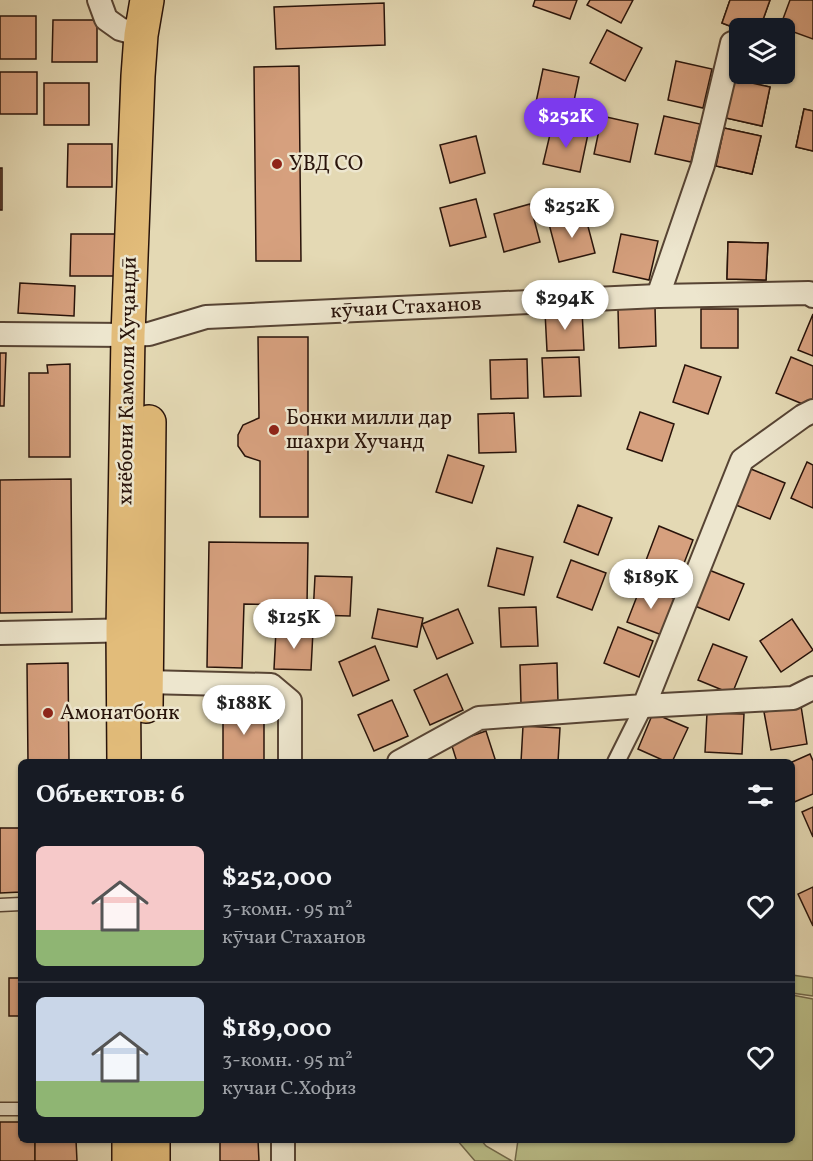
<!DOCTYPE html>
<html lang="ru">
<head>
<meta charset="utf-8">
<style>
	:root { --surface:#171b24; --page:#20242c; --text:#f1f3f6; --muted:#9ea1a6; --line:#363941; --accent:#7c3aed }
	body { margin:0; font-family:Vollkorn,serif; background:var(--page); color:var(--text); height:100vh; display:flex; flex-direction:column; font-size:22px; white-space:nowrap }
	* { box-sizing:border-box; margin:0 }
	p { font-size:20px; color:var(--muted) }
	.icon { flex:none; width:33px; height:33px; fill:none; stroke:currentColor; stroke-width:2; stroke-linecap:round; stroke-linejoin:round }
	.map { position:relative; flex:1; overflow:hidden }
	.drawer { position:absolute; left:18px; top:759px; width:777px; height:384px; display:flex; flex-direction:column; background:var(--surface); border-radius:9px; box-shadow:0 2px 4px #0004 }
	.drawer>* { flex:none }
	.buttons { position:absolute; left:729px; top:18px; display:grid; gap:12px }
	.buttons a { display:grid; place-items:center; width:66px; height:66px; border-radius:9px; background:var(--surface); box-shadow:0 2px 4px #0004; font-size:30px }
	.price { position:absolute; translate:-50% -51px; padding:0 14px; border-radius:21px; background:#fff; color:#222; font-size:20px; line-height:39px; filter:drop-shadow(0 2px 3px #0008) }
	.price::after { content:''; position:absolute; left:50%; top:36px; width:18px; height:14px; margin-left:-9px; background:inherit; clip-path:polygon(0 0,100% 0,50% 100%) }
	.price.current { background:var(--accent); color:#fff }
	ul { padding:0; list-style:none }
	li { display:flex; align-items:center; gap:18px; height:150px; padding:0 18px }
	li+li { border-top:2px solid var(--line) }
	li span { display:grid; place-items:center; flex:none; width:168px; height:120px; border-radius:9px; color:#555 }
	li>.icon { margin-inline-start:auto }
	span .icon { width:72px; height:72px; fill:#fffc; stroke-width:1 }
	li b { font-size:26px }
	h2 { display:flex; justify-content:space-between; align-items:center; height:72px; padding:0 18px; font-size:26px }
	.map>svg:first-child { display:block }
	.green { fill:#babe89; stroke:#71684a; stroke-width:1.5 }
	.building { fill:#d6a07e; stroke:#28130a; stroke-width:1.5 }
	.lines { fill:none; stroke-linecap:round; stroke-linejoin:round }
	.service-casing { stroke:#574434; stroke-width:15 }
	.pedestrian-casing { stroke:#574434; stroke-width:20 }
	.minor-casing { stroke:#574434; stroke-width:26 }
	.primary-casing { stroke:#28130a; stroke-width:36 }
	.service { stroke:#ede6ce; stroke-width:12 }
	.pedestrian { stroke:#ede6ce; stroke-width:16 }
	.minor { stroke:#ede6ce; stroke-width:22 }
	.primary { stroke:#e2bc7a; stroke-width:33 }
	.poi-dot { fill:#8f2418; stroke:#ede6ce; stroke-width:2 }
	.labels { text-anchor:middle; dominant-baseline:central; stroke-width:5; stroke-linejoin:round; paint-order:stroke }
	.poi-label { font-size:21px; fill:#28130a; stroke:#ede6ce; text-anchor:start }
	.street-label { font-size:21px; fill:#28130a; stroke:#ede6ce }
</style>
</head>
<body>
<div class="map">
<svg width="813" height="1161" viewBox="0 0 813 1161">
	<rect width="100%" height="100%" fill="#e4d9b4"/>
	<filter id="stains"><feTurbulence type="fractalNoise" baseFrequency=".00333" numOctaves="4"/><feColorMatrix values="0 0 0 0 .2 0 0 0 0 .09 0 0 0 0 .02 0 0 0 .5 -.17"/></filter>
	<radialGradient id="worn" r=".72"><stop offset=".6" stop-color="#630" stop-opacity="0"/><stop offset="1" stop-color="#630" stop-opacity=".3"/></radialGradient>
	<g class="green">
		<polygon points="792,975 813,978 813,996 792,993"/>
		<polygon points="792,995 813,999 813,1161 515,1161 518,1140 792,1140"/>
		<polygon points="457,1140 481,1140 486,1146 512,1161 475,1161"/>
	</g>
	<g class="building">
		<polygon points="535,0 577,0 570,19 533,6"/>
		<polygon points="590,0 633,0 621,23 587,5"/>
		<polygon points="730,0 770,0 760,28 740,28 740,30 722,23"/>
		<polygon points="730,0 770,0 760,28 740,28 740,30 722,23"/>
		<polygon points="790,0 813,0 813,39 780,27"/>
		<polygon points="384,3 385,45 276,49 274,7"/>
		<rect x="0" y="16" width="36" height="43"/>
		<polygon points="53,20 97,20 97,62 52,62"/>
		<polygon points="607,30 642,48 625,81 590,63"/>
		<polygon points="676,61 712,69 703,108 668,100"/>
		<polygon points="299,66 301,261 256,261 254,67"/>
		<polygon points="543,69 579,77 571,115 535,107"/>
		<rect x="0" y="72" width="37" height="42"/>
		<polygon points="734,79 770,87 762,126 726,118"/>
		<polygon points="734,79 770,87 762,126 726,118"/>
		<rect x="44" y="83" width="45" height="42"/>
		<polygon points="804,109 813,111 813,151 796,147"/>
		<polygon points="804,109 813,111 813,151 796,147"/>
		<polygon points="602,116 638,124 630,162 594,154"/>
		<polygon points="664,116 700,124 691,162 655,154"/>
		<polygon points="552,126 588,134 580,172 543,164"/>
		<polygon points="724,128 761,136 752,174 716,166"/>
		<polygon points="724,128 761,136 752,174 716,166"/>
		<polygon points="476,136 485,173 450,183 440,145"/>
		<polygon points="68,144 112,144 112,187 67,187"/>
		<rect x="0" y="168" width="2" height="42"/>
		<polygon points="476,199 486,237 450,246 440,208"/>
		<polygon points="530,204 540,242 504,252 494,214"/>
		<polygon points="585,215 595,253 559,262 549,224"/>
		<polygon points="71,234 115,234 115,276 70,276"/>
		<polygon points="621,234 658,241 649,280 613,272"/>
		<polygon points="728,242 768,243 766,280 727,279"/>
		<polygon points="728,242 768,243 766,280 727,279"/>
		<polygon points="20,283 75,286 74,316 18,313"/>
		<polygon points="655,307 656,346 619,348 618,309"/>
		<rect x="701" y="309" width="37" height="39"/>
		<polygon points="582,310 584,350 547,351 545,312"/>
		<polygon points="813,314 813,356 798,350"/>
		<polygon points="258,337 308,337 308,517 260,517 260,461 245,456 238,446 238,435 243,425 259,418"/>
		<polygon points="0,353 6,353 4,406 0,406"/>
		<polygon points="579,357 581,396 544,397 542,358"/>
		<polygon points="791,357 813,366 813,400 810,407 776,393"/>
		<polygon points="527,359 528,398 491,399 490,360"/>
		<polygon points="70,364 70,457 29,457 29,373 48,373 47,365"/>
		<polygon points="685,365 721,377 708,414 673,402"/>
		<polygon points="640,412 674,424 662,461 627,449"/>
		<polygon points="514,413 516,452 479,453 478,414"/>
		<polygon points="448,455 484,466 472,503 436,492"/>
		<polygon points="807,462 813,465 813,508 791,498"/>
		<polygon points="751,469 785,483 770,519 736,505"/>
		<polygon points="71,479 72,612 0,613 0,480"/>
		<polygon points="578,505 612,518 598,555 564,542"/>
		<polygon points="659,526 693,540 679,576 645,563"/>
		<polygon points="209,542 308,543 307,605 244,604 242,668 207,667"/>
		<polygon points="497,548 533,557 524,595 488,586"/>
		<polygon points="571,560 606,573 592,610 557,597"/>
		<polygon points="709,570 744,584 729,620 695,606"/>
		<polygon points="315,576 352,577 350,616 313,615"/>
		<polygon points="641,586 676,599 662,635 627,622"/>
		<polygon points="536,607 538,646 501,647 499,608"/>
		<polygon points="378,609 423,618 417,647 372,638"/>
		<polygon points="458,609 473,643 437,659 422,624"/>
		<polygon points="792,619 813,650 781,672 760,641"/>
		<polygon points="618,627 653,641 639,677 604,663"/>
		<polygon points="276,630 313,631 311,670 274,669"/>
		<polygon points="713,644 747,657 732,694 698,680"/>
		<polygon points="375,646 389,680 353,696 339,662"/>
		<polygon points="68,663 69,762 28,762 27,664"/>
		<polygon points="557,663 558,702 521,704 520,665"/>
		<polygon points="447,674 463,710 430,725 414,690"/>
		<polygon points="392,700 408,736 374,751 358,715"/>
		<polygon points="801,706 807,744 771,750 764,712"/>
		<rect x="223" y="711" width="41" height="51"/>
		<polygon points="653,713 688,728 672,762 667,762 638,749"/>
		<polygon points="707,713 744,714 742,754 705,752"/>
		<polygon points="523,726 560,728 558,762 521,762"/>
		<polygon points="486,731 496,762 457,762 451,743"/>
		<polygon points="810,754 813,761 813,794 792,803 792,762"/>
		<polygon points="813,807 813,837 802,812"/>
		<polygon points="0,828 21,828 21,892 0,893"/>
		<polygon points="813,887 813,926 798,894"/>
		<rect x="9" y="978" width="12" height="38"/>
		<polygon points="0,1122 21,1122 21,1140 35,1140 35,1161 0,1161"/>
		<polygon points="35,1140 76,1140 77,1161 35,1161"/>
		<polygon points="220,1140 258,1140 259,1161 220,1161"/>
	</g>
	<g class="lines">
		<g class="service-casing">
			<g id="service">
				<polyline points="0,905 21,904"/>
				<polyline points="0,1109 21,1109"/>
			</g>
		</g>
		<g class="pedestrian-casing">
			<polyline id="pedestrian" points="616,762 644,706"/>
		</g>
		<g class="minor-casing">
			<g id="minor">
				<polyline points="99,0 106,19 120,29 141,35"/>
				<polyline points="658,296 703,165 732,43"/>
				<polyline points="0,334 128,335 149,334 206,317 658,296 809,293 813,296"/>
				<polyline points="0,633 137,630"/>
				<polyline points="146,682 271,685 290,701 290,762"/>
				<polyline points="644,706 793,698 813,688"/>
				<polyline points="399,762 479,718 644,706 742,460 803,416 813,411"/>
				<polyline points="283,1140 283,1161"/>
			</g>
		</g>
		<g class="primary-casing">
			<g id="primary">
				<polyline points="146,706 149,422"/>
				<polyline points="124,762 123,630 128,335 138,76 141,35 147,0"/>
				<polyline points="153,1140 153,1161"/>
				<polyline points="129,1161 129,1140"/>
			</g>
		</g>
		<use href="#service" class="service"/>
		<use href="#pedestrian" class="pedestrian"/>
		<use href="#minor" class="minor"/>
		<use href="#primary" class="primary"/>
	</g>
	<g class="poi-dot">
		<circle cx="277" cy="164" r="6"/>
		<circle cx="274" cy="430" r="6"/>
		<circle cx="48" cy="713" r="6"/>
	</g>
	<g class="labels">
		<g class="poi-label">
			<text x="289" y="164">УВД СО</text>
			<text x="286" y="418">Бонки милли дар<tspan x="286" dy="24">шахри Хучанд</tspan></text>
			<text x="60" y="713">Амонатбонк</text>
		</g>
		<g class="street-label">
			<text transform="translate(406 308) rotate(-3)">кӯчаи Стаханов</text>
			<text transform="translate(128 381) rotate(-89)">хиёбони Камоли Хуҷандӣ</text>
		</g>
	</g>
	<rect width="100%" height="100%" filter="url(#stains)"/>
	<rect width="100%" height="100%" fill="url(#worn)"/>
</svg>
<div class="buttons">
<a><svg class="icon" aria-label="layers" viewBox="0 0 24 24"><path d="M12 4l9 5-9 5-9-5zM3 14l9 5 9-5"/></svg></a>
</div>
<b class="price current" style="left:566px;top:149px">$252K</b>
<b class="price" style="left:572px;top:239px">$252K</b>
<b class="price" style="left:565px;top:331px">$294K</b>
<b class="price" style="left:651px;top:610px">$189K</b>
<b class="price" style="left:294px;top:650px">$125K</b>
<b class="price" style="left:244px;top:736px">$188K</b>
<section class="drawer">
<h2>Объектов: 6<svg class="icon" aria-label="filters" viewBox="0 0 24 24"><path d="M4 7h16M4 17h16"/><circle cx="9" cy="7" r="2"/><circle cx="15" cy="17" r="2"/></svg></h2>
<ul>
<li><span style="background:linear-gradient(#f6c9c9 70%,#8fb573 0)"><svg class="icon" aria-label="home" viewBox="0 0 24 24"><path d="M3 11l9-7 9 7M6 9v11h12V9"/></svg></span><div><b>$252,000</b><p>3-комн. · 95 m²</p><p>кӯчаи Стаханов</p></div><svg class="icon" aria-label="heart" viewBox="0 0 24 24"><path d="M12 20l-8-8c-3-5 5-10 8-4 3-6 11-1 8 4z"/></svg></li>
<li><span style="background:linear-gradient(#c9d6e8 70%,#8fb573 0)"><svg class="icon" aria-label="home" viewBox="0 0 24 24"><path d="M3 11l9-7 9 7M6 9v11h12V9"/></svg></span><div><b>$189,000</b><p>3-комн. · 95 m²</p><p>кучаи С.Хофиз</p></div><svg class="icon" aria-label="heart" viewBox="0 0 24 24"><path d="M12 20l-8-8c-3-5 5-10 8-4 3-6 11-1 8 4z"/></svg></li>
</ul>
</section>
</div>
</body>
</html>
